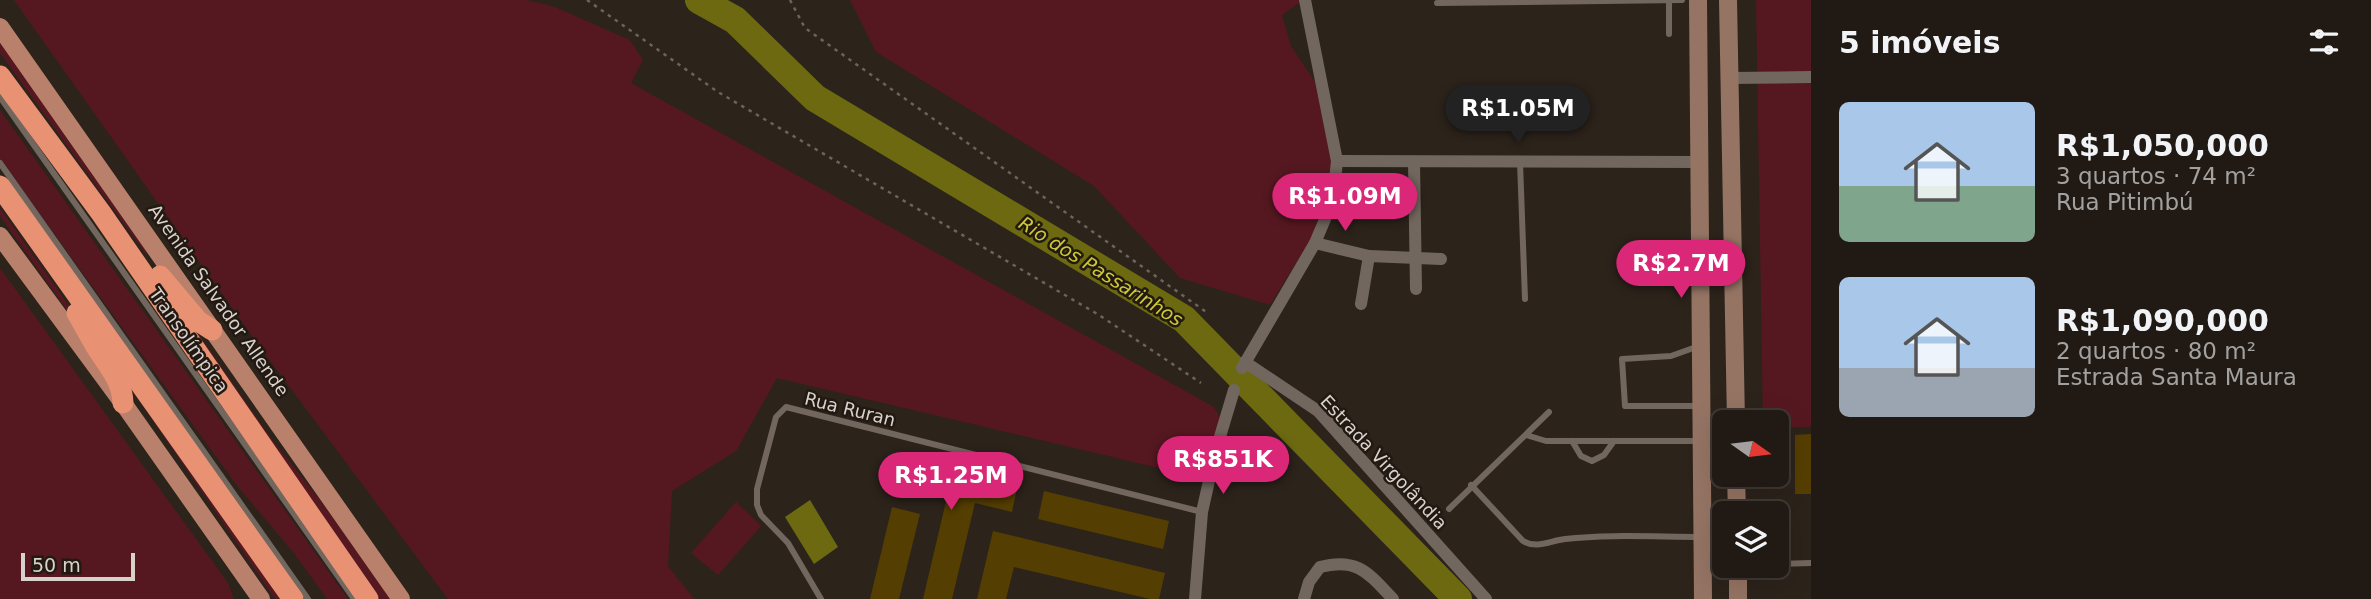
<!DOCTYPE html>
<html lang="pt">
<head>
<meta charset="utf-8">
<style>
	:root { --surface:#211a14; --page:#2d2722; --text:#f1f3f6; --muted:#a2a1a0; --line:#3e3834; --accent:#db2777 }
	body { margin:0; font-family:"DejaVu Sans",sans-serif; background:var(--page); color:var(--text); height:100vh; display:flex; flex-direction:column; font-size:26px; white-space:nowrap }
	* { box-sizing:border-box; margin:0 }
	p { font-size:23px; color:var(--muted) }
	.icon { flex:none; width:38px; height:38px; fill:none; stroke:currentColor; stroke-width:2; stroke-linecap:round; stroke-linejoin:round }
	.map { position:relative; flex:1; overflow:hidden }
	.side { display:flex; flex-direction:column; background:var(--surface); width:560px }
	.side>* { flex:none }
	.needle { width:46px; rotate:104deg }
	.buttons { position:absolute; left:1712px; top:410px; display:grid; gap:14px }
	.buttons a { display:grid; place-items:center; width:77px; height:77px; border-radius:10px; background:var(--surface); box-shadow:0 7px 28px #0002,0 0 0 2px var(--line); font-size:35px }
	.scale { position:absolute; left:21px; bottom:18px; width:114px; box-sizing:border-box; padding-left:7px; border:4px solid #d8d1cc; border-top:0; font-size:19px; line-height:24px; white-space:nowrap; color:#d8d1cc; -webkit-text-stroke:5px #221912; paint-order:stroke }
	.price { position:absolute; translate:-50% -60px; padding:0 16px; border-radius:24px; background:var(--accent); color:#fff; font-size:23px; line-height:46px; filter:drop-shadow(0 2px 4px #0008) }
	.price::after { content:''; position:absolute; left:50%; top:42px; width:21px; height:16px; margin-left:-10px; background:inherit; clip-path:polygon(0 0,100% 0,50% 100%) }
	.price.active { background:#222; color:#fff }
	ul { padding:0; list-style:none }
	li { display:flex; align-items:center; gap:21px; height:175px; padding:0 28px }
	li span { display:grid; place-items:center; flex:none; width:196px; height:140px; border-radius:10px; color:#555 }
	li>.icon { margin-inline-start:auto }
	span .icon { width:84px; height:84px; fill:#fffc; stroke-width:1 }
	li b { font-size:30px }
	h2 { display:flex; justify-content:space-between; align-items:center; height:84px; padding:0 28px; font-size:30px }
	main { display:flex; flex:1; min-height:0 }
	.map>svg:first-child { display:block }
	.green { fill:#561820 }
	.water { fill:#6c6910 }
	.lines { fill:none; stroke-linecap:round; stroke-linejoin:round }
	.river { stroke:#6c6910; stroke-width:28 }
	.building { fill:#553e01 }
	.path { stroke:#6c635d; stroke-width:2.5; stroke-dasharray:3.5 5; stroke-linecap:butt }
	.lane { stroke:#72675e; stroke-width:6 }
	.street { stroke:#72675e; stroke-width:12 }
	.secondary { stroke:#957464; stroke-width:18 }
	.primary { stroke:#b9806b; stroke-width:18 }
	.highway { stroke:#e89173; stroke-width:21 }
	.labels { text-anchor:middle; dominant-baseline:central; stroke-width:5; stroke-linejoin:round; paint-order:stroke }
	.street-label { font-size:18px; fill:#d8d1cc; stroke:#221912 }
	.water-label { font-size:19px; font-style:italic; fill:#cdc835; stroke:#221912 }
</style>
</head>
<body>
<main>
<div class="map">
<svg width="1811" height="599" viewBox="0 0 1811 599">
	<rect width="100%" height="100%" fill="#2c231b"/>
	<g class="green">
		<polygon points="14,0 527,0 555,7 630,40 643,60 631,83 1214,407 1221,419 1208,463 1193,476 777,378 736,451 672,491 668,566 694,599 448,599 262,350"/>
		<polygon points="850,0 1303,0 1282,15 1291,46 1323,94 1336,160 1311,239 1270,305 1180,278 1094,186 876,52"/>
		<polygon points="1756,0 1811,0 1811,427 1776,427 1776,422 1763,422"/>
		<polygon points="0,40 149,252 145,253 0,53"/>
		<polygon points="0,110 348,599 327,599 293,552 238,487 0,159"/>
		<polygon points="0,208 72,310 69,313 0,216"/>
		<polygon points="0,268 228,583 234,599 0,599"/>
		<polygon points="165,296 179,306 270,437 331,514 393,599 380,599"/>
		<polygon points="98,340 282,599 275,599"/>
		<polygon points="736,502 761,526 718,575 691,553"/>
	</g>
	<polygon class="water" points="810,500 838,547 814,564 785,517"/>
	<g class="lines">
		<polyline class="river" points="699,0 735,20 815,98 1184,319 1458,599"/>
	</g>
	<g class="building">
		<polygon points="1811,434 1811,494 1795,494 1795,435"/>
		<polygon points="893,454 1018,484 1012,512 975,503 952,599 923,599 947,497 887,482"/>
		<polygon points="1044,491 1169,521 1163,549 1038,519"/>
		<polygon points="892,507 920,514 899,599 870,599"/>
		<polygon points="993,531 1165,573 1159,599 1150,599 1014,567 1006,599 977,599"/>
	</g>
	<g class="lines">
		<g class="path">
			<polyline points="587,0 718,92 1099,315 1201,383"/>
			<polyline points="790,0 805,28 1209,314"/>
		</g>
		<g class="lane">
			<polyline points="1669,0 1669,34"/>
			<polyline points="1437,3 1682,0"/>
			<polyline points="0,97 354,599"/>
			<polyline points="1520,162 1525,299"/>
			<polyline points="0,163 308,599"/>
			<polyline points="1698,406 1625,406 1622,359 1671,356 1699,346"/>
			<polyline points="1526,435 1546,441 1699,441"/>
			<polyline points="1572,441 1581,456 1592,461 1604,455 1614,441"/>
			<path d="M1471,485L1523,541C1537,549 1549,541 1565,539C1608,534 1657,537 1702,537"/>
			<polyline points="1449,509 1549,412"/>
			<polyline points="1776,564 1811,563"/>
			<polyline points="821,599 788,543 761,515 757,505 757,489 776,417 786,407 1202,512"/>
		</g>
		<g class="street">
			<polyline points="1730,78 1811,77"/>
			<polyline points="1337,161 1699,162"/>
			<polyline points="1414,162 1416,289"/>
			<polyline points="1315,243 1369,256"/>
			<polyline points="1361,304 1369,256 1441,259"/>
			<polyline points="1245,362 1318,411 1486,599"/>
			<polyline points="1242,368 1315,243 1333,200 1337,161 1305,0"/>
			<polyline points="1195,599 1202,512 1216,450 1234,390"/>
			<path d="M1304,599L1309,582L1320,567C1358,557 1369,574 1393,599"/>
		</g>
		<g class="secondary">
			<polyline points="1698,0 1703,599"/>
			<polyline points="1728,0 1736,422"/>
			<polyline points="1736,474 1737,513"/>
			<polyline points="1738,565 1738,599"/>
		</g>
		<g class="primary">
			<polyline points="0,27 401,599"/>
			<polyline points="0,236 123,403 261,599"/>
		</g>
		<g class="highway">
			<polyline points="0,76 101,213 368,599"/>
			<polyline points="0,186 293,599"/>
			<polyline points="160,276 198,321 212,330"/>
			<path d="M77,313C83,323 88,333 94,343C106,364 122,378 123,403"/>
		</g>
	</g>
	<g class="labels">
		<g class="street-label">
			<text transform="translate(219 300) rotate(55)">Avenida Salvador Allende</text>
			<text transform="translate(189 340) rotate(55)">Transolímpica</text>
			<text transform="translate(850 409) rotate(14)">Rua Ruran</text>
			<text transform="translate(1384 462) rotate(47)">Estrada Virgolândia</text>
		</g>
		<g class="water-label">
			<text transform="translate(1101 271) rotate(32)">Rio dos Passarinhos</text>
		</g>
	</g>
</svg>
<div class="buttons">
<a><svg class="needle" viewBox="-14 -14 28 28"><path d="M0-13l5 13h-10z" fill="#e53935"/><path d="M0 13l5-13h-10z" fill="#a2a1a0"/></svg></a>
<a><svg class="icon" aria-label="layers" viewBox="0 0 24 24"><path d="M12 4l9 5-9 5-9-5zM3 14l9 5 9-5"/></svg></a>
</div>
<div class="scale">50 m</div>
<b class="price active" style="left:1518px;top:145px">R$1.05M</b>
<b class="price" style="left:1345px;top:233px">R$1.09M</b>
<b class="price" style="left:1681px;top:300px">R$2.7M</b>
<b class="price" style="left:1223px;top:496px">R$851K</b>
<b class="price" style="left:951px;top:512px">R$1.25M</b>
</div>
<section class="side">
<h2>5 imóveis<svg class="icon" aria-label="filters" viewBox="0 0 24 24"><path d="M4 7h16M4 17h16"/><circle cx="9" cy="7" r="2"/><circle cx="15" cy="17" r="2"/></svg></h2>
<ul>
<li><span style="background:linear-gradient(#a9c7e8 60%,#7fa58c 0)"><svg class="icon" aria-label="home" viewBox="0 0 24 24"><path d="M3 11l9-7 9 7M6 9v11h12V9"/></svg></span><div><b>R$1,050,000</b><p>3 quartos · 74 m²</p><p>Rua Pitimbú</p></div></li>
<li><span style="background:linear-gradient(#a9c7e8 65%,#9aa5b1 0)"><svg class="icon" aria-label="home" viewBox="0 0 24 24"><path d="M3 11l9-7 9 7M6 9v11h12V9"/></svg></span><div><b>R$1,090,000</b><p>2 quartos · 80 m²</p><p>Estrada Santa Maura</p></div></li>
</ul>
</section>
</main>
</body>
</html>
